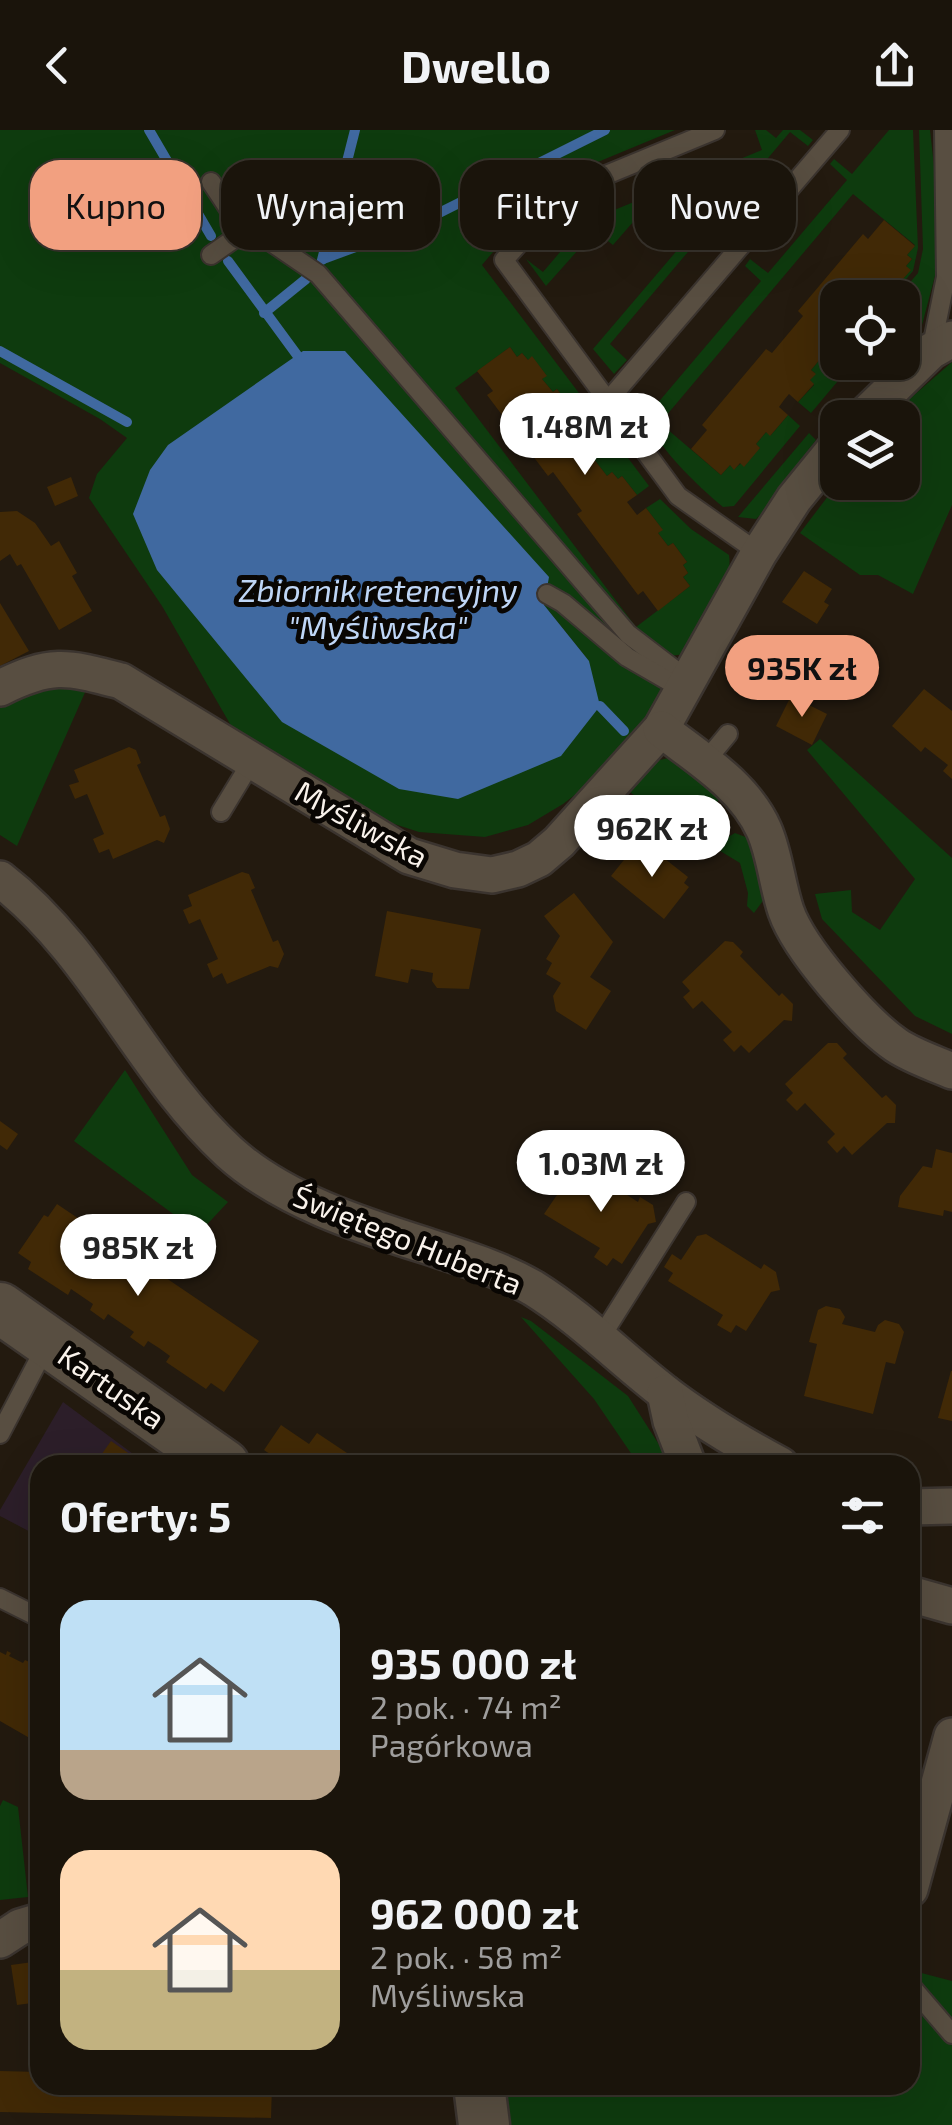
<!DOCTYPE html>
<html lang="pl">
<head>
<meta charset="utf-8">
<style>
	:root { --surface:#1a140b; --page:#231d14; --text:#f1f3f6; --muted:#9f9e9d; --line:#38332c; --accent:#f2a080 }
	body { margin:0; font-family:"Exo 2",sans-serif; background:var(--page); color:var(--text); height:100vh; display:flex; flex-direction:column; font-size:38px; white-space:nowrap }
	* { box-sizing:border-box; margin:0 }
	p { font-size:32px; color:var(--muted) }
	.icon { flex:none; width:55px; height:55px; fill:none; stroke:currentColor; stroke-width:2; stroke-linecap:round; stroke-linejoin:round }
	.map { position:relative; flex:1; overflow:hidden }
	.sheet { position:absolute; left:30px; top:1325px; width:890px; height:640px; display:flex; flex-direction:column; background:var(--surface); border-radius:30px; box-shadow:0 10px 40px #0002,0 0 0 2px var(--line) }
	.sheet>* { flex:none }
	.guide { position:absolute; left:30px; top:30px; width:892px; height:90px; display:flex; gap:20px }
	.buttons { position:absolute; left:820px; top:150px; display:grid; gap:20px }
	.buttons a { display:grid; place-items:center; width:100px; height:100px; border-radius:20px; background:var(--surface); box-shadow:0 10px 40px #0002,0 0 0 2px var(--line); font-size:50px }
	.price { position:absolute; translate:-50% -85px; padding:0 22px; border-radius:35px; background:#fff; color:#222; font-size:32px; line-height:65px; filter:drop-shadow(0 2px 5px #0008) }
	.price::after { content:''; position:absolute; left:50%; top:60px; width:30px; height:22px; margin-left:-15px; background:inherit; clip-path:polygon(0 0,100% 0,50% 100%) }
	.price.active { background:var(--accent); color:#111 }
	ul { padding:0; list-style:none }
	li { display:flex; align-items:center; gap:30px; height:250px; padding:0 30px }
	li span { display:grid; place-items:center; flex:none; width:280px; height:200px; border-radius:30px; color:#555 }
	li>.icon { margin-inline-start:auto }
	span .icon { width:120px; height:120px; fill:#fffc; stroke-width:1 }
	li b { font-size:42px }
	h2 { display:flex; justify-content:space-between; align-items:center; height:120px; padding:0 30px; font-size:42px }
	.chip { padding:0 35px; border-radius:30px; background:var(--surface); box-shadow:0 10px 40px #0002,0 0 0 2px var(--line); font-size:35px; line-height:90px }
	.chip.active { background:var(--accent); color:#111 }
	header { display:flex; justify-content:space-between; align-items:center; height:130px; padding:0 30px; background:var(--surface); font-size:45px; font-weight:700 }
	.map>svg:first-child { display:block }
	.industrial { fill:#2c1e29 }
	.green { fill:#0e3b0e }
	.water { fill:#4069a0 }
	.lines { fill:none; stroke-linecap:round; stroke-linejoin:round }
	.stream { stroke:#4069a0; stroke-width:10 }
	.building { fill:#412906 }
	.lane-casing { stroke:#3b342f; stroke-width:22 }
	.street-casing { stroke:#3b342f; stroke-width:40 }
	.secondary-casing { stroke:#3b342f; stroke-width:55 }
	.lane { stroke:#584e41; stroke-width:18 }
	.street { stroke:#584e41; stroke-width:35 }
	.secondary { stroke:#584e41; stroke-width:50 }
	.labels { text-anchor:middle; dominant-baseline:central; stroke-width:10; stroke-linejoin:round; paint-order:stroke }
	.street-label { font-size:30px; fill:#f9f2eb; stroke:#090603 }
	.water-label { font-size:32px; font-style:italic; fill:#bfd6f6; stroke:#090603 }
</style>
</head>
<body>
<header><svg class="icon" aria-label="back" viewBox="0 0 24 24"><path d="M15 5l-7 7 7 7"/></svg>Dwello<svg class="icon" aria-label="share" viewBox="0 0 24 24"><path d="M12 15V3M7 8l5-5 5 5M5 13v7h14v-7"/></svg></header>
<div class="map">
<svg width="952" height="1995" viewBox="0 0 952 1995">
	<rect width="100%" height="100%" fill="#231a0f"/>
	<polygon class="industrial" points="63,1272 148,1335 40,1335 40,1407 0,1386 0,1380"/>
	<g class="green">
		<path d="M0,0H675L564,46L549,56L529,80L510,65L488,91L501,102L495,110L499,115L482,135L585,271L573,280L557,259L553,262L542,249L546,245L532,227L528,230L522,223L517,227L510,217L455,258L636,497L690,456L683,447L688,443L683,435L687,432L673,413L668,416L658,403L662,399L646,378L660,369L691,399L729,425C734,458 702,496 687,524L669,526L635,498L342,161L659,538L617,513L547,458L303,221L589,531L544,475L545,468L668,560L651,590L602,644L563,674L528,695L485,707L419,702L376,688L237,606L162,476L89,368L97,344L127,308L100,289L0,233Z"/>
		<polygon points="755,0 766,0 776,8 783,0 800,0 813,10 808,16 790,2 720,85 737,100 734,103 695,67 682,83 725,114 723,117 704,103 610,214 627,230 614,244 593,219 691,104 673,89 675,84 654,68 613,115 595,101 546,156 526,129 543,142 584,94 568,79 582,68 592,89 762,20"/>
		<path d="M889,0H913L918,118L913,141L891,167H880L890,155L895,158L910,140L906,136L912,129L907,125L915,115L853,64L660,293L721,345L730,335L734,339L760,318L756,314L766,302L771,305L788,285L800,296L734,376L723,377C698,356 651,313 645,280L651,272L656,275L761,151L745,136L750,129L768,143L847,50L830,34L834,29L852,44Z"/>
		<polygon points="919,0 930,0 936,54 936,142 918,210 903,220 902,168 897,168 918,143 923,119"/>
		<polygon points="836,219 838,232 853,233 811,283 798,272 814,255 810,250 815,243 811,240 826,222 831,226"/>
		<polygon points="952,232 952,375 913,464 878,445 860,445 800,403 838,353 902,352 902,288 889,287"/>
		<polygon points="595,284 649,356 637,365 622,346 618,349 612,342 607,346 593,328 598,323 593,316 597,312 583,294"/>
		<path d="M809,303L816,310C795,336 781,366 756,389L738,387Z"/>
		<polygon points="50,557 87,558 17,716 0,705 0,574"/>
		<polygon points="820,609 952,728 952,904 915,886 822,789 815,764 851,760 852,782 880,800 915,749 807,620"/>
		<path d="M672,627L724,664C714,681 691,679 678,694L658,675L654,680L626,659L652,632Z"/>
		<polygon points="735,703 756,711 767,765 754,783 747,776 748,763 740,733 712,716"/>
		<polygon points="125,940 192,1045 228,1072 199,1103 74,1011"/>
		<polygon points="521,1187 531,1191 628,1266 672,1335 639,1335 594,1269"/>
		<polygon points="3,1670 18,1677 28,1767 0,1770 0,1676"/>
		<polygon points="910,1840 952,1851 952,1995 509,1995 504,1955 910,1955"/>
	</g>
	<polygon class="water" points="303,221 345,221 549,447 544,475 589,531 600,576 561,626 458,669 399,659 282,592 157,440 133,384 150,340 168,315"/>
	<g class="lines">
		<g class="stream">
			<polyline points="149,0 211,106"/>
			<polyline points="323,129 413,96 605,0"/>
			<polyline points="322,130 355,0"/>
			<polyline points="228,131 297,225"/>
			<polyline points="264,183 306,149"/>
			<polyline points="0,221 127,292"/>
			<polyline points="600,576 624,601"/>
		</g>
	</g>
	<g class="building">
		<polygon points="884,90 915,116 907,125 912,129 906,136 911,140 895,158 890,155 879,168 838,168 838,218 831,226 826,222 811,240 816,244 810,250 814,254 798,272 789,264 784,270 779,277 788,285 770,306 766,302 756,314 760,318 744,337 740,333 734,340 730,335 721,345 691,319 707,300 702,295 766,219 772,223 803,186 798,181 863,104 868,109"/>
		<polygon points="510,217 517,227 522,223 528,230 532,226 547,246 542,249 553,262 557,259 573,280 563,288 573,301 583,294 597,313 593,316 598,323 593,328 607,346 612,342 618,349 622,346 637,365 627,372 637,385 646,378 663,400 658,403 668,416 673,413 687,432 683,435 688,443 683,447 690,456 658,481 643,461 638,465 577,384 582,381 553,342 548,346 487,265 493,261 477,241"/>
		<polygon points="71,347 78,366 55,376 47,357"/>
		<polygon points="17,381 35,393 51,416 59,411 77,443 72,446 92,481 59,500 21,434 17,436 10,424 0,431 0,382"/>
		<polygon points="804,441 832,459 824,472 829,475 817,494 782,472"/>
		<polygon points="0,473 29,521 0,536"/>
		<polygon points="924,559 952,581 952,649 943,641 948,635 925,617 921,622 892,596"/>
		<polygon points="791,566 827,584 812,615 776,596"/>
		<polygon points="129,617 136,620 141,633 137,635 160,687 165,685 170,699 164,713 157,710 113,729 109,719 99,723 93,709 104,704 87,664 75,669 69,655 79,652 74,640"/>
		<polygon points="646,714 688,747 684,753 689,757 664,789 611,746 636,715 642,720"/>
		<polygon points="242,742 249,744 255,758 251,760 273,812 278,810 284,824 278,838 270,836 227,854 222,843 213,848 207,834 218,829 200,789 189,794 183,780 192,776 188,765"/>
		<polygon points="574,763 613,812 590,847 611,861 586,900 556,881 553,866 561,853 546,844 552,833 546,829 560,806 544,786"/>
		<polygon points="387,781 481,799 469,859 437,858 432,851 433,843 411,839 408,853 375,846"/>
		<polygon points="725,811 733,812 743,822 740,826 779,866 782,863 793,874 792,891 784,890 749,923 741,915 734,922 723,910 732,902 702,871 693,879 683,867 690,861 682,852"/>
		<polygon points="828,913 837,913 847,924 843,928 882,968 886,965 896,975 895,993 887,993 852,1025 844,1016 837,1023 827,1012 835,1004 805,973 797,981 786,970 793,963 785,954"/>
		<polygon points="0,991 18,1004 7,1020 0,1015"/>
		<polygon points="936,1019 952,1023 952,1082 944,1080 943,1086 898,1077 900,1066 923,1036 932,1038"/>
		<polygon points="582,1036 638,1072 640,1067 653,1075 656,1092 648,1094 622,1134 613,1128 607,1136 594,1127 600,1118 544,1084 576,1037"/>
		<polygon points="57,1074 259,1211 224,1262 211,1253 206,1259 166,1232 170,1226 159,1218 148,1211 144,1217 130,1207 134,1202 108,1184 104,1190 90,1180 93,1174 71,1159 68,1165 28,1139 31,1132 18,1123 44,1085 48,1087"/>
		<polygon points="706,1104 761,1139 764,1134 776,1142 780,1160 771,1162 746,1201 736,1195 731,1203 717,1195 723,1185 668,1151 673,1143 664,1137 672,1124 681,1130 697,1106"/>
		<polygon points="826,1176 840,1179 845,1187 842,1194 875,1202 878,1195 885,1190 899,1194 904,1202 895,1234 886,1232 873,1284 804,1266 817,1214 809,1212 818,1180"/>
		<polygon points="951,1241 952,1241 952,1291 938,1288"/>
		<polygon points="281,1295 309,1314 317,1303 359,1331 356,1335 286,1335 264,1320"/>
		<polygon points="111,1311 131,1325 145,1335 94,1335"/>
		<polygon points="7,1521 11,1523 9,1526 23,1533 25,1530 40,1537 40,1614 0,1591 0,1522 6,1525"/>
		<polygon points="40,1831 40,1872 17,1875 11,1835"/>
		<polygon points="0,1941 40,1942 40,1955 272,1955 271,1988 0,1982"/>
	</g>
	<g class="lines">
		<g class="lane-casing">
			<g id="lane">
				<polyline points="715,0 565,62 504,130 678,366 759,423"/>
				<polyline points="211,52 244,102"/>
				<polyline points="211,125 244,102 255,101 318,144 628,504 679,543 691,548"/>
				<polyline points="931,221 946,147 944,0"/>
				<polyline points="607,272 840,0"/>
				<polyline points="547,464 563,473 627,527 684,560"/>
				<polyline points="704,633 728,604"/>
				<polyline points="221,682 252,631"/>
				<polyline points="601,1207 686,1072"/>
				<polyline points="0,1304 46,1216"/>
				<polyline points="0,1468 40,1488"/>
				<polyline points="910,1855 952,1904"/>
			</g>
		</g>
		<g class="street-casing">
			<g id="street">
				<polyline points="862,288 931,221 952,209"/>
				<path d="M0,558C52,532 67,537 121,551L409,726L455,740L492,745L518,739L539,729L559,712L661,599L759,423L794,369L838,315"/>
				<path d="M661,599C698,628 744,655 764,700C775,725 777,755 786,781C799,819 863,892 896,915C912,926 934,933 952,941"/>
				<path d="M0,749C96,823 141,941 229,1022C282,1070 360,1095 427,1116C463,1128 500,1139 533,1158C581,1188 620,1228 664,1262C699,1289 741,1314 780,1335"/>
				<polyline points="665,1263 671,1291 688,1335"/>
				<polyline points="910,1377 952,1376"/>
				<polyline points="910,1464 952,1476"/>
				<polyline points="910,1759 952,1606"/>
				<polyline points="0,1810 20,1797 40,1791"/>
			</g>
		</g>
		<g class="secondary-casing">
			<g id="secondary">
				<polyline points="0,1178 224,1335"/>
				<polyline points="479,1955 484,1995"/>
			</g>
		</g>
		<use href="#lane" class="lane"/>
		<use href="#street" class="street"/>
		<use href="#secondary" class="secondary"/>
	</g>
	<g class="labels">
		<g class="street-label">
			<text transform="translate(362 693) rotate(29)">Myśliwska</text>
			<text transform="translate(408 1109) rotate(22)">Świętego Huberta</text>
			<text transform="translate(112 1256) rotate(35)">Kartuska</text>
		</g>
		<g class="water-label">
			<text x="378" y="459">Zbiornik retencyjny<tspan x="378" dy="37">"Myśliwska"</tspan></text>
		</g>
	</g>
</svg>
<div class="buttons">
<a><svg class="icon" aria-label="locate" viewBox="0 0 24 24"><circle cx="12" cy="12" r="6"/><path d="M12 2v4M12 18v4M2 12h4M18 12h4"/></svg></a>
<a><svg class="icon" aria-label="layers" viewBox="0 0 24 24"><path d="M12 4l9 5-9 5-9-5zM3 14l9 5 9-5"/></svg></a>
</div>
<b class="price" style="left:585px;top:348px">1.48M zł</b>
<b class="price active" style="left:802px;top:590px">935K zł</b>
<b class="price" style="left:652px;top:750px">962K zł</b>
<b class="price" style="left:601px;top:1085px">1.03M zł</b>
<b class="price" style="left:138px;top:1169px">985K zł</b>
<div class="guide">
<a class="chip active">Kupno</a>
<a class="chip">Wynajem</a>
<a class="chip">Filtry</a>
<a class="chip">Nowe</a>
</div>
<section class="sheet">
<h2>Oferty: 5<svg class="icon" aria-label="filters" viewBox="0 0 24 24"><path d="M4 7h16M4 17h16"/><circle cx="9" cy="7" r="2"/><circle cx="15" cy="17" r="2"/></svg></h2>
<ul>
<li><span style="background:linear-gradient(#bfe0f5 75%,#b9a48a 0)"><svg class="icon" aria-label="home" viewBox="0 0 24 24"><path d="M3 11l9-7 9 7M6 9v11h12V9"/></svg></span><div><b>935 000 zł</b><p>2 pok. · 74 m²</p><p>Pagórkowa</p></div></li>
<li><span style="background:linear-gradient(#ffd9b3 60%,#c2b280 0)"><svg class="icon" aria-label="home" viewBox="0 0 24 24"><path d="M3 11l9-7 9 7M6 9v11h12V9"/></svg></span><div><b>962 000 zł</b><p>2 pok. · 58 m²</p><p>Myśliwska</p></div></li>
</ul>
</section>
</div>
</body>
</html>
